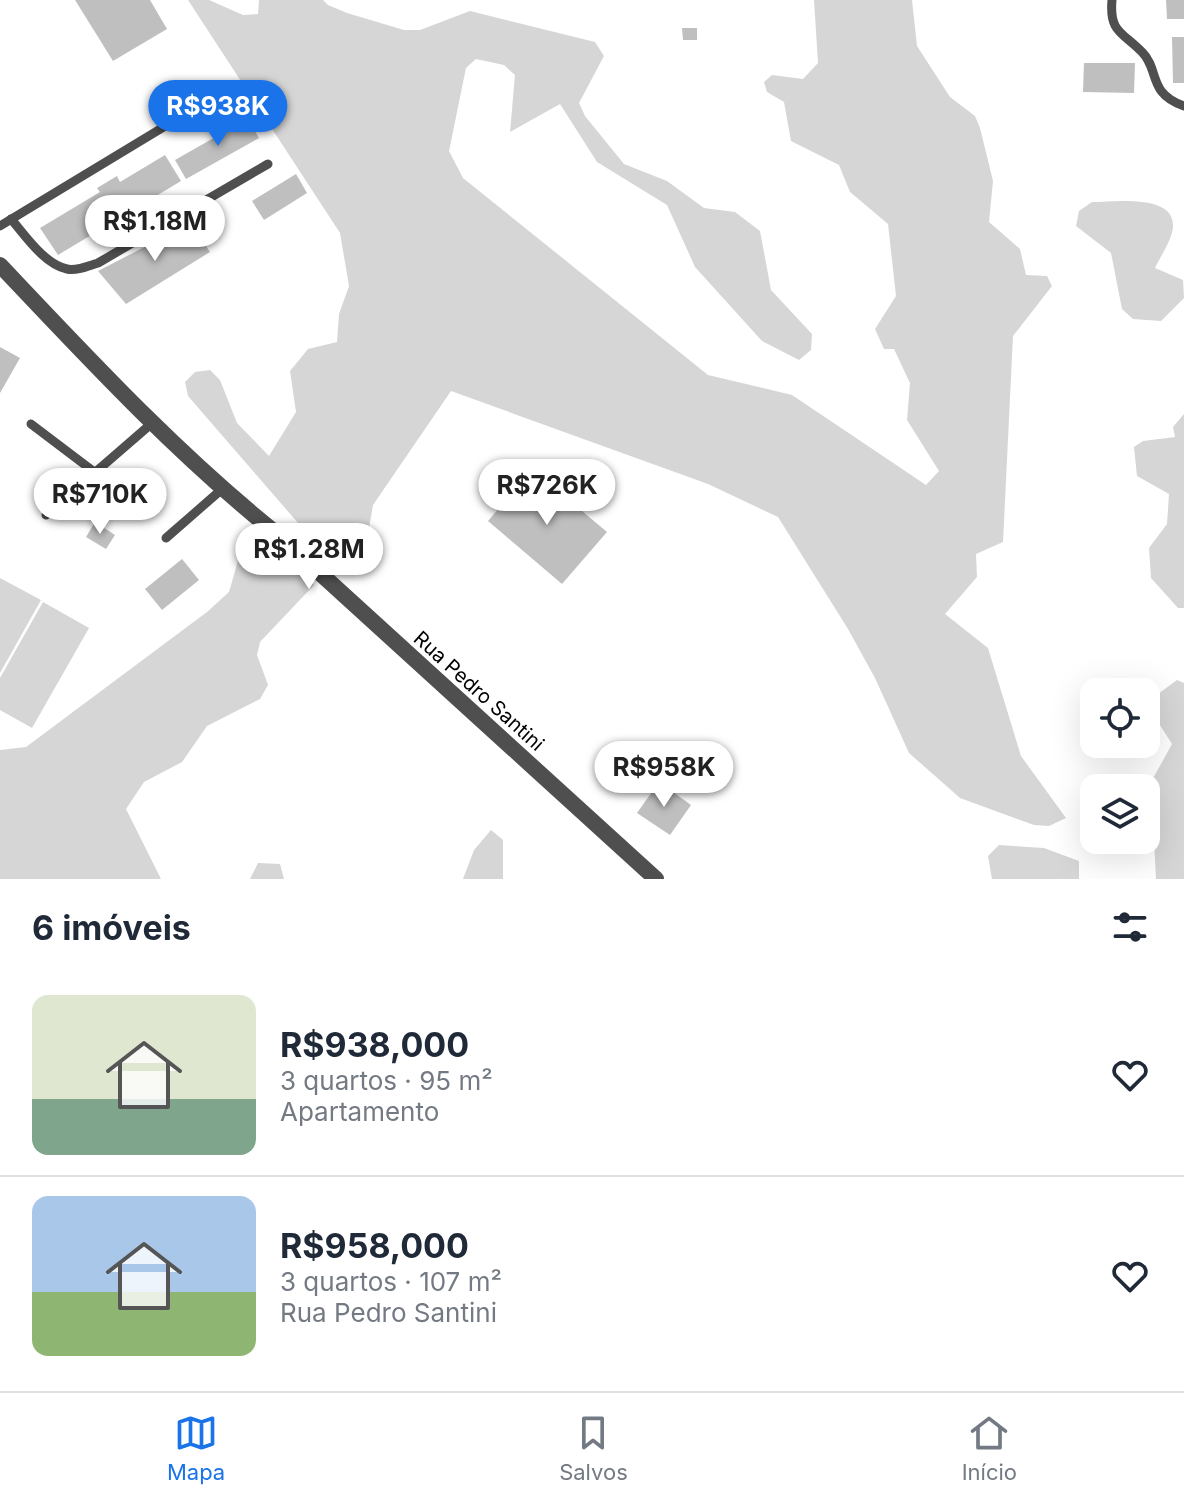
<!DOCTYPE html>
<html lang="pt">
<head>
<meta charset="utf-8">
<style>
	:root { --surface:#fff; --page:#f2f2f3; --text:#1f2937; --muted:#747a83; --line:#e0e1e3; --accent:#1a73e8 }
	body { margin:0; font-family:Inter,sans-serif; background:var(--page); color:var(--text); height:100vh; display:flex; flex-direction:column; font-size:30px; white-space:nowrap }
	* { box-sizing:border-box; margin:0 }
	p { font-size:26px; color:var(--muted) }
	.icon { flex:none; width:44px; height:44px; fill:none; stroke:currentColor; stroke-width:2; stroke-linecap:round; stroke-linejoin:round }
	.map { position:relative; height:879px; overflow:hidden }
	.sheet { display:flex; flex-direction:column; background:var(--surface); flex:1 }
	.sheet>* { flex:none }
	.fabs { position:absolute; left:1080px; top:678px; display:grid; gap:16px }
	.fabs a { display:grid; place-items:center; width:80px; height:80px; border-radius:16px; background:var(--surface); box-shadow:0 8px 32px #0002; font-size:40px }
	.price { position:absolute; translate:-50% -68px; padding:0 18px; border-radius:28px; background:#fff; color:#222; font-size:26px; line-height:52px; filter:drop-shadow(0 2px 4px #0008) }
	.price::after { content:''; position:absolute; left:50%; top:48px; width:24px; height:18px; margin-left:-12px; background:inherit; clip-path:polygon(0 0,100% 0,50% 100%) }
	.price.current { background:var(--accent); color:#fff }
	ul { padding:0; list-style:none }
	li { display:flex; align-items:center; gap:24px; height:200px; padding:0 32px }
	li+li { border-top:2px solid var(--line) }
	li span { display:grid; place-items:center; flex:none; width:224px; height:160px; border-radius:16px; color:#555 }
	li>.icon { margin-inline-start:auto }
	span .icon { width:96px; height:96px; fill:#fffc; stroke-width:1 }
	li b { font-size:34px }
	h2 { display:flex; justify-content:space-between; align-items:center; height:96px; padding:0 32px; font-size:34px }
	.tab-bar { display:flex; justify-content:space-around; align-items:center; height:112px; border-top:2px solid var(--line); background:var(--surface); font-size:22px; color:var(--muted) }
	.tab-bar a { display:grid; justify-items:center; gap:4px }
	.tab-bar .current { color:var(--accent) }
	.map>svg:first-child { display:block }
	.green { fill:#d6d6d6 }
	.building { fill:#bfbfbf }
	.lines { fill:none; stroke-linecap:round; stroke-linejoin:round }
	.lane { stroke:#4f4f4f; stroke-width:9 }
	.street { stroke:#4f4f4f; stroke-width:16 }
	.labels { text-anchor:middle; dominant-baseline:central; stroke-width:8; stroke-linejoin:round; paint-order:stroke }
	.street-label { font-size:20px; fill:#000; stroke:#fff }
</style>
</head>
<body>
<div class="map">
<svg width="1184" height="879" viewBox="0 0 1184 879">
	<rect width="100%" height="100%" fill="#fff"/>
	<g class="green">
		<polygon points="188,0 209,0 243,15 258,14 259,0 323,0 328,5 347,13 404,30 420,30 470,11 595,42 604,56 579,103 585,116 624,164 667,181 704,208 735,212 760,231 771,290 812,334 811,350 799,360 762,341 695,267 667,205 597,162 560,104 510,132 515,75 504,65 476,59 466,68 449,151 463,178 708,375 792,395 926,485 939,471 907,420 910,383 894,349 884,349 875,329 896,296 888,224 850,192 839,165 791,141 784,102 767,92 764,82 772,75 803,79 818,63 814,0 912,0 917,46 950,97 975,116 980,128 993,181 989,222 1020,249 1026,275 1047,276 1052,286 1013,336 1003,542 976,554 977,577 945,614 988,648 1021,756 1066,818 1049,826 1034,825 960,798 909,753 875,678 848,629 778,517 708,484 451,391 373,505 368,534 349,554 336,558 324,553 188,396 185,382 195,372 210,370 220,380 237,423 269,456 296,412 290,371 308,349 337,342 339,314 349,286 340,233"/>
		<path d="M1092,202C1114,202 1175,193 1173,227C1172,240 1160,257 1155,268L1183,280L1184,298L1161,321L1133,319L1122,309L1111,253L1076,226L1079,211Z"/>
		<polygon points="1184,414 1184,608 1178,608 1151,578 1149,548 1167,524 1169,494 1137,476 1134,447 1143,441 1175,437 1173,427"/>
		<polygon points="248,526 314,585 260,642 257,655 268,685 260,699 207,726 182,762 144,782 126,809 161,879 0,879 0,750 26,747 207,612 229,592"/>
		<polygon points="0,578 41,600 0,673"/>
		<polygon points="43,602 89,628 32,728 0,710 0,678"/>
		<polygon points="1177,680 1184,683 1184,879 1156,879 1151,782 1172,744 1151,711 1154,697"/>
		<polygon points="491,830 503,840 503,879 463,879 474,850"/>
		<polygon points="999,845 1044,848 1079,861 1079,879 992,879 988,856"/>
		<polygon points="258,863 280,864 284,879 250,879"/>
	</g>
	<g class="building">
		<polygon points="75,0 150,0 167,29 113,61"/>
		<polygon points="1166,0 1184,0 1184,19 1167,19"/>
		<polygon points="682,28 697,28 697,40 683,40"/>
		<polygon points="1172,37 1184,37 1184,83 1173,83"/>
		<polygon points="1084,63 1135,63 1134,93 1083,92"/>
		<polygon points="245,114 259,138 186,179 175,160 233,127 230,123"/>
		<polygon points="165,155 181,181 58,255 40,228 100,192 97,188 117,176 120,182"/>
		<polygon points="296,174 307,193 264,220 252,201"/>
		<polygon points="191,223 210,252 126,304 98,271"/>
		<polygon points="0,347 20,358 0,393"/>
		<polygon points="532,469 607,532 562,584 488,521"/>
		<polygon points="95,522 115,535 106,549 86,537"/>
		<polygon points="182,559 199,580 162,610 145,589"/>
		<polygon points="659,782 691,805 670,835 637,813"/>
	</g>
	<g class="lines">
		<g class="lane">
			<path d="M1112,0C1109,33 1123,32 1142,52C1160,70 1147,93 1184,106"/>
			<path d="M11,219C25,235 44,264 67,269C77,271 88,266 98,263L268,164"/>
			<polyline points="0,226 205,102"/>
			<polyline points="31,424 97,474"/>
			<polyline points="46,515 151,424"/>
			<polyline points="166,538 221,490"/>
		</g>
		<path class="street" d="M0,265C89,359 176,453 277,534L656,879"/>
	</g>
	<g class="labels">
		<g class="street-label">
			<text transform="translate(479 691) rotate(42)">Rua Pedro Santini</text>
		</g>
	</g>
</svg>
<div class="fabs">
<a><svg class="icon" aria-label="locate" viewBox="0 0 24 24"><circle cx="12" cy="12" r="6"/><path d="M12 2v4M12 18v4M2 12h4M18 12h4"/></svg></a>
<a><svg class="icon" aria-label="layers" viewBox="0 0 24 24"><path d="M12 4l9 5-9 5-9-5zM3 14l9 5 9-5"/></svg></a>
</div>
<b class="price current" style="left:218px;top:148px">R$938K</b>
<b class="price" style="left:155px;top:263px">R$1.18M</b>
<b class="price" style="left:547px;top:527px">R$726K</b>
<b class="price" style="left:100px;top:536px">R$710K</b>
<b class="price" style="left:309px;top:591px">R$1.28M</b>
<b class="price" style="left:664px;top:809px">R$958K</b>
</div>
<section class="sheet">
<h2>6 imóveis<svg class="icon" aria-label="filters" viewBox="0 0 24 24"><path d="M4 7h16M4 17h16"/><circle cx="9" cy="7" r="2"/><circle cx="15" cy="17" r="2"/></svg></h2>
<ul>
<li><span style="background:linear-gradient(#dfe7d0 65%,#7fa58c 0)"><svg class="icon" aria-label="home" viewBox="0 0 24 24"><path d="M3 11l9-7 9 7M6 9v11h12V9"/></svg></span><div><b>R$938,000</b><p>3 quartos · 95 m²</p><p>Apartamento</p></div><svg class="icon" aria-label="heart" viewBox="0 0 24 24"><path d="M12 20l-8-8c-3-5 5-10 8-4 3-6 11-1 8 4z"/></svg></li>
<li><span style="background:linear-gradient(#a9c7e8 60%,#8fb573 0)"><svg class="icon" aria-label="home" viewBox="0 0 24 24"><path d="M3 11l9-7 9 7M6 9v11h12V9"/></svg></span><div><b>R$958,000</b><p>3 quartos · 107 m²</p><p>Rua Pedro Santini</p></div><svg class="icon" aria-label="heart" viewBox="0 0 24 24"><path d="M12 20l-8-8c-3-5 5-10 8-4 3-6 11-1 8 4z"/></svg></li>
</ul>
</section>
<nav class="tab-bar">
<a class="current"><svg class="icon" aria-label="map" viewBox="0 0 24 24"><path d="M3 6l6-2 6 2 6-2v14l-6 2-6-2-6 2zM9 4v14M15 6v14"/></svg>Mapa</a>
<a><svg class="icon" aria-label="saved" viewBox="0 0 24 24"><path d="M7 4h10v16l-5-4-5 4z"/></svg>Salvos</a>
<a><svg class="icon" aria-label="home" viewBox="0 0 24 24"><path d="M3 11l9-7 9 7M6 9v11h12V9"/></svg>Início</a>
</nav>
</body>
</html>
